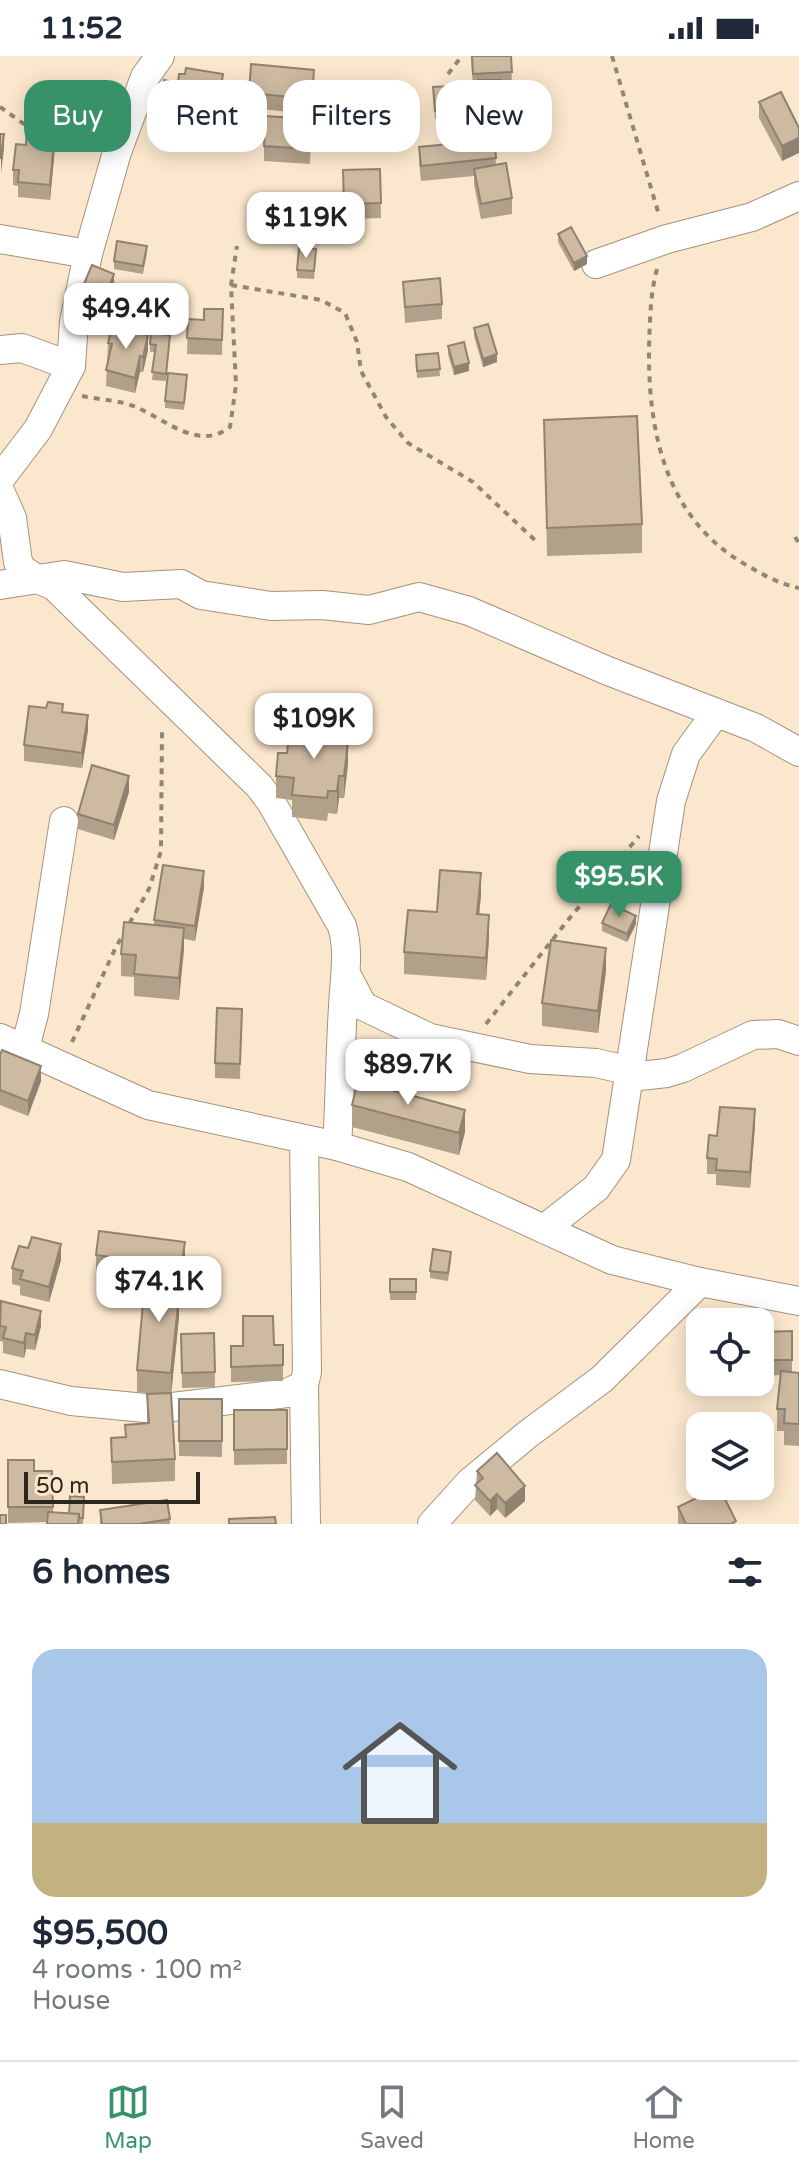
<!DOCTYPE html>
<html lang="en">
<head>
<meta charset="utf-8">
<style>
	:root { --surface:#fff; --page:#f6f6f7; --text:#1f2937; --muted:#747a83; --line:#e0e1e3; --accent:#379269 }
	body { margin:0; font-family:"Varela Round",sans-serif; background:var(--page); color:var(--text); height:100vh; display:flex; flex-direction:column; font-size:30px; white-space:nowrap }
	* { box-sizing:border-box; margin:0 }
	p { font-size:26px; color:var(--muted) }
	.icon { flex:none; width:44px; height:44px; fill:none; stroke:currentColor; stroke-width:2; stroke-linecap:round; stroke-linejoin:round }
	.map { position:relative; height:1468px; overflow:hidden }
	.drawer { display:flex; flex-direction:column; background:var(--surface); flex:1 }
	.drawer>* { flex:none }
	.banner { position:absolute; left:24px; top:24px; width:752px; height:72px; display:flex; gap:16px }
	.fabs { position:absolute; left:686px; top:1252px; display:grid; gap:16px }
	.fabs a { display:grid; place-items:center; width:88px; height:88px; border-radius:16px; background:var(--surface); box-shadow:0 4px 20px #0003; font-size:40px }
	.scale { position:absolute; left:24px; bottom:20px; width:176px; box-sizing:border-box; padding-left:8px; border:4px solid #2d261c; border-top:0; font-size:22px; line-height:28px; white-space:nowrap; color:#2d261c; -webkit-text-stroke:6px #fbe7cd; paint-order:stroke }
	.price { position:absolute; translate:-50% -68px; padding:0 18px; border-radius:16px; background:#fff; color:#222; font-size:26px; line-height:52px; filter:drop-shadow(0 2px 4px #0008) }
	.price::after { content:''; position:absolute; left:50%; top:48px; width:24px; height:18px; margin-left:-12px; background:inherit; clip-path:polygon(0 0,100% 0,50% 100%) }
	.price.on { background:var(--accent); color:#fff }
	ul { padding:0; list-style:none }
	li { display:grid; align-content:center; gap:16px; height:424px; padding:0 32px }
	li+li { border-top:2px solid var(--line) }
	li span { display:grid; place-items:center; height:248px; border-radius:24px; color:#555 }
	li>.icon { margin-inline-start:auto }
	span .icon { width:144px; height:144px; fill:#fffc; stroke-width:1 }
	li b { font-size:34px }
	h2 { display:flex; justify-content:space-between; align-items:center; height:96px; padding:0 32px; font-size:34px }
	.chip { padding:0 28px; border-radius:24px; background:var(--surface); box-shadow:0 4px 20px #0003; font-size:28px; line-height:72px }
	.chip.on { background:var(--accent); color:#fff }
	.status { display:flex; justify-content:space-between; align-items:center; height:56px; padding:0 40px; background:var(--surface); direction:ltr }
	.status svg { height:22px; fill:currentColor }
	.dock { display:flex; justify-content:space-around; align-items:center; height:112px; border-top:2px solid var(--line); background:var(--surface); font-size:22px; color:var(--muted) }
	.dock a { display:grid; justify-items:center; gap:4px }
	.dock .on { color:var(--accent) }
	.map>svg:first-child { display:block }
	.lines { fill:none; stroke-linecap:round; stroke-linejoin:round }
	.minor-casing { stroke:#a4927a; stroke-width:30 }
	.path { stroke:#928573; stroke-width:4; stroke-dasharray:6 6; stroke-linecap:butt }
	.minor { stroke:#fff; stroke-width:28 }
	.wall { fill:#b1a08a }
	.shaded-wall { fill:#908271 }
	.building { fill:#cebaa1; stroke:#908271; stroke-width:2 }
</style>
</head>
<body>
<div class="status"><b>11:52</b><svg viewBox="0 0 49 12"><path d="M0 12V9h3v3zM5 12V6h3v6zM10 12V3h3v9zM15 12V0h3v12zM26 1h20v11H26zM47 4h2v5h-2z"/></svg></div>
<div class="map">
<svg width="799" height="1468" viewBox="0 0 799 1468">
	<rect width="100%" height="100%" fill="#fbe7cd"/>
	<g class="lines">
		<g class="minor-casing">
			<g id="minor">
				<polyline points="0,183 88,198"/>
				<polyline points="596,208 667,183 752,161 799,140"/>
				<polyline points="0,294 22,292 71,310"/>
				<polyline points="0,423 38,373 71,310 74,266 88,198 117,96 145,21 160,0"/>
				<path d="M0,435L12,462L18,506L22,513L35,522L54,530L259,730L271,746L342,870C350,897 344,923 343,951C340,997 340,1044 337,1090"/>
				<polyline points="0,529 64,519 123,531 181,528 201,539 271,550 322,549 369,554 419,541 469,555 608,615 756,672 799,696"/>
				<polyline points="346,918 363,950 430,982 530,1003 596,1007 631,1015"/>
				<polyline points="0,982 148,1049 337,1090 408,1111 612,1204 700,1226 799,1245"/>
				<polyline points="25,992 34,958 64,765"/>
				<polyline points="630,1021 667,1017 683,1012 753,979 778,978 799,985"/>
				<polyline points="544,1173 596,1132 616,1104 671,745 686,698 716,657"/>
				<polyline points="0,1328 71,1345 156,1353 287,1337 304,1329 307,1316 304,1083"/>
				<polyline points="304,1329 306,1468"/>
				<polyline points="432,1468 470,1426 528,1378 602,1323 700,1226"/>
			</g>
		</g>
		<g class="path">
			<polyline points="612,0 659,159"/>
			<polyline points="448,18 462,0"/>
			<polyline points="0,51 34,75"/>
			<polyline points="53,83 76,91 91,93"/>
			<path d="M657,213C650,238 650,266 649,292C648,379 667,465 748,510C765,520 780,528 799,532"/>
			<polyline points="231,229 321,244 345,257 357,286 361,315 386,361 408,387 473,426 539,488"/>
			<path d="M82,340C100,344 122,344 138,352C167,365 200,395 230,371L236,329L231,229L237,190"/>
			<polyline points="795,481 799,487"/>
			<polyline points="486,968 568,864 639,780"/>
			<polyline points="72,986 116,891 149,833 161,795 162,671"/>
			<polyline points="372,1032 421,1007"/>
		</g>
		<use href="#minor" class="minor"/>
	</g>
	<g class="wall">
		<polygon points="471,0 511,0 512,32 501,32 500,72 493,72 496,109 512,142 512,158 481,163 474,129 474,120 421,125 419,106 419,91 468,86 468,69 471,69 472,32 473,32"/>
		<polygon points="314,29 312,58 249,52 249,37"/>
		<polygon points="452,30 453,62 435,63 433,31"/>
		<polygon points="223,40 216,83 207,81 206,92 172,87 172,71 161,69 161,47"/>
		<polygon points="759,46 799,72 782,105 759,62"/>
		<polygon points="311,78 310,108 264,105 264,90"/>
		<polygon points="55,91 50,144 18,141 18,130 13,129 13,114"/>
		<polygon points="380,113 381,162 344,163 343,114"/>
		<polygon points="558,178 587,208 574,215 558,186"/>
		<polygon points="147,197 143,218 114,213 114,205"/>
		<polygon points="316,201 314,223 297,222 297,214"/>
		<polygon points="114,226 106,246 83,237 83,230"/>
		<polygon points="403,226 442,248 442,263 405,267"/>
		<polygon points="223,253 222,299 187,298 188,263 204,264"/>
		<polygon points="132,255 170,260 166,278 132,270"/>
		<polygon points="474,272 497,306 483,311 474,280"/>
		<polygon points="108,287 148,294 143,316 140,316 135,337 106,330"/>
		<polygon points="170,287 166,325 152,324 155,296 150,296 150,288"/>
		<polygon points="448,290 469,315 454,319 448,298"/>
		<polygon points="438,297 440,320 417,322 416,299"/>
		<polygon points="187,327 184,354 165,352 165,345"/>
		<polygon points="544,364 642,468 642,497 547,500"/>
		<polygon points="63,656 88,674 82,712 24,705 24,689"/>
		<polygon points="338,685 348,708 344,742 339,742 337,758 328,757 327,765 292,761 292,744 276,742 276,720 287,697"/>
		<polygon points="129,736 114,784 78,773 78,758"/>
		<polygon points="204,831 195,885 184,883 179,944 134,940 134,921 121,920 121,898 154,869 154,864"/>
		<polygon points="481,839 479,858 489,882 486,924 404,918 404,896 437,856"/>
		<polygon points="602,867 636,868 627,886 602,875"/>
		<polygon points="606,914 598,977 542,970 542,947"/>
		<polygon points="242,953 240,1023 215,1022 215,1007"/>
		<polygon points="0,999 41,1025 28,1060 0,1049"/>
		<polygon points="352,1049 465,1076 459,1099 352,1071"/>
		<polygon points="755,1069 750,1132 716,1129 716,1118 707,1118 707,1102 717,1080"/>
		<polygon points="96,1199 185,1201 181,1226 174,1225 174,1238 179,1261 171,1339 175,1403 175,1425 112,1428 111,1382 125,1381 125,1369 147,1368 147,1338 154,1338 137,1336 137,1314 154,1237 155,1223 96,1215"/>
		<polygon points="61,1204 49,1246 20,1239 20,1230 12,1228 12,1212"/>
		<polygon points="451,1204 448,1225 430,1222 430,1215"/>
		<rect x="390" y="1223" width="26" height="21"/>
		<polygon points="0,1248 41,1270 35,1294 26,1293 24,1302 3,1297 3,1286 0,1285"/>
		<polygon points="792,1275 792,1317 799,1317 799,1390 784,1389 784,1375 777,1375 777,1353 780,1319 760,1320 760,1276"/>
		<polygon points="214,1277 215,1331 182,1332 181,1278"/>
		<polygon points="274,1289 283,1289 283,1325 231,1326 231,1290"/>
		<polygon points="179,1343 222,1343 222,1401 179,1400"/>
		<polygon points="234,1354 287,1354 287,1408 234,1409"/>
		<polygon points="8,1404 34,1415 52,1415 53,1456 69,1458 84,1441 83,1468 47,1468 47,1466 8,1467"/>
		<polygon points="477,1415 525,1445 505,1462 497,1453 490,1460 475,1444"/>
		<polygon points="678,1451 736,1468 678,1468"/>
		<polygon points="100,1454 170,1463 170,1468 100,1468"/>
	</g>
	<g class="shaded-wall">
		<polygon points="314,14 314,29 312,58 312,43"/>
		<polygon points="223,18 223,40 216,83 216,61"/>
		<polygon points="207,59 207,81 206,92 206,70"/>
		<polygon points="55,76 55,91 50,144 50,129"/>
		<polygon points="4,78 4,93 1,117 1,102"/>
		<polygon points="799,82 799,97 782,105 782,90"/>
		<polygon points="587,200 587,208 574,215 574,207"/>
		<polygon points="114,218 114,226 106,246 106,239"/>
		<polygon points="170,245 170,260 166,278 166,263"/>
		<polygon points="148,279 148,294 143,316 143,301"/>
		<polygon points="497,298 497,306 483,311 483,303"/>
		<polygon points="140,300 140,316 135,337 135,322"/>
		<polygon points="469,307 469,315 454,319 454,311"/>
		<polygon points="88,659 88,674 82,712 82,697"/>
		<polygon points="348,686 348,708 344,742 344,720"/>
		<polygon points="129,720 129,736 114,784 114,769"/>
		<polygon points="339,720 339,742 337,758 337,735"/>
		<polygon points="204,815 204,831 195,885 195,870"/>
		<polygon points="481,817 481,839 477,880 477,858"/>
		<polygon points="489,859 489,882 486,924 486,902"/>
		<polygon points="636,860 636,868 627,886 627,878"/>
		<polygon points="184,872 184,894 179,944 179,922"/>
		<polygon points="606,892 606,914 598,977 598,955"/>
		<polygon points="41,1010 41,1025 28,1060 28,1045"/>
		<polygon points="755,1053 755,1069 750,1132 750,1116"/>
		<polygon points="465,1054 465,1076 459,1099 459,1077"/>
		<polygon points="185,1186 185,1201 181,1226 181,1211"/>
		<polygon points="61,1188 61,1204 49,1246 49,1231"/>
		<polygon points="174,1210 174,1232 171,1260 171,1238"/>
		<polygon points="179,1239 179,1261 171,1339 171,1317"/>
		<polygon points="41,1255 41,1270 35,1294 35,1279"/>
		<polygon points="26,1277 26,1293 24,1302 24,1287"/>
		<polygon points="525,1430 525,1445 505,1462 505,1447"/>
		<polygon points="497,1438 497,1453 490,1460 490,1445"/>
	</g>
	<g class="building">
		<polygon points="472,0 511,0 512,16 473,18"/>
		<polygon points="251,8 314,14 312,43 249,37"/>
		<polygon points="186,12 223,18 216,61 207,59 206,70 172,65 175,50 161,47 164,24 178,27 179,18 185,18"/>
		<polygon points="478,24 501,24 500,57 493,57 492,62 471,62 472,32 478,32"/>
		<polygon points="452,30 453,54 435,55 433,31"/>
		<polygon points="781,36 799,72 799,82 782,90 759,46"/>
		<polygon points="265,60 311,63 310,93 264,90"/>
		<polygon points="493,66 496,102 421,110 419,91 470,86 468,69"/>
		<polygon points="27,73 55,76 50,129 18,126 19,114 13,114 16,88 26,89"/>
		<polygon points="0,78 4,78 1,102 0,102"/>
		<polygon points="506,107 512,142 481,148 474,113"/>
		<polygon points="380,113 381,147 344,148 343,114"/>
		<polygon points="571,171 587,200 574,207 558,178"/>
		<polygon points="117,185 147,190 143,210 114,205"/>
		<polygon points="299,192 316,193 314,215 297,214"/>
		<polygon points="92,209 114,218 106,239 83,230"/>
		<polygon points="440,222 442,248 405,251 403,226"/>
		<polygon points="136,237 170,245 166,263 132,255"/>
		<polygon points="204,253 223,253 222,284 187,282 188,263 204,264"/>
		<polygon points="488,268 497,298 483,303 474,272"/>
		<polygon points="112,271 148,279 143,301 140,300 135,322 106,314 112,288 108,287"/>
		<polygon points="151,277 170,279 166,318 152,316 156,289 150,288"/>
		<polygon points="464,286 469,307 454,311 448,290"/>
		<polygon points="438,297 440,313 417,315 416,299"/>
		<polygon points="168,317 187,319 184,347 165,345"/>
		<polygon points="637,360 642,468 547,472 544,364"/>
		<polygon points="48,646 63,648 62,656 88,659 82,697 24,689 29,650 46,652"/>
		<polygon points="308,667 338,670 336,685 348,686 344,720 339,720 337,735 328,735 327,742 292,739 294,722 276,720 278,697 287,697 289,681 297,682 298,674 308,675"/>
		<polygon points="92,709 129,720 114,769 78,758"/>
		<polygon points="163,809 204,815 195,870 154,864"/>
		<polygon points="440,814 481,817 477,858 489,859 486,902 404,896 408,854 437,856"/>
		<polygon points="611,848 636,860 627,878 602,867"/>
		<polygon points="124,866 184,872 179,922 134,918 136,899 121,898"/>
		<polygon points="551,884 606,892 598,955 542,947"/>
		<polygon points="217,952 242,953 240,1008 215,1007"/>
		<polygon points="2,994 41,1010 28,1045 0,1034 0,999"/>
		<polygon points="358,1025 465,1054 459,1077 352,1049"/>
		<polygon points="720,1051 755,1053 750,1116 716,1114 717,1103 707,1102 709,1079 717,1080"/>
		<polygon points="99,1175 185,1186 181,1211 96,1199"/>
		<polygon points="32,1181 61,1188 49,1231 20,1223 23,1215 12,1212 19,1190 28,1192"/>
		<polygon points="433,1193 451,1196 448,1217 430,1215"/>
		<polygon points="157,1208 174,1210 171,1238 179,1239 171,1317 137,1314 144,1236 154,1237"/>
		<rect x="390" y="1223" width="26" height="13"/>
		<polygon points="1,1245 41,1255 35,1279 26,1277 24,1287 3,1282 6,1271 0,1270"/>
		<polygon points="243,1260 273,1260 274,1289 283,1289 283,1309 231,1311 231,1290 243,1290"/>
		<polygon points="792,1275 792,1304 760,1304 760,1276"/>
		<polygon points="214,1277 215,1316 182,1317 181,1278"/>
		<polygon points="781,1315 799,1317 799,1368 784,1367 785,1353 777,1353"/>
		<polygon points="171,1337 175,1403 112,1406 111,1382 126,1381 125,1369 149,1367 147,1338"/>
		<rect x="179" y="1343" width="43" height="42"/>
		<polygon points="234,1354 287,1354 287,1393 234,1394"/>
		<polygon points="497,1397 525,1430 505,1447 497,1438 490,1445 475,1429 483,1422 477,1415"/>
		<polygon points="8,1404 34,1404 34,1415 52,1415 53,1451 8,1451"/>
		<polygon points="719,1431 736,1465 731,1468 686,1468 678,1451"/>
		<polygon points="70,1440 84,1441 83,1462 79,1462 79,1458 69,1458"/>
		<polygon points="167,1444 170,1463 139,1468 102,1468 100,1454"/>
		<polygon points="48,1456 79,1458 78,1468 47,1468"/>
		<rect x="0" y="1459" width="6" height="9"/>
		<polygon points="275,1461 276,1468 229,1468 229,1463"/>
	</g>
</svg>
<div class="fabs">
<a><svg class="icon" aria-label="locate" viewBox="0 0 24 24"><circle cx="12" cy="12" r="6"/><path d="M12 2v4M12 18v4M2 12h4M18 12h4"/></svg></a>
<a><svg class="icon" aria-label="layers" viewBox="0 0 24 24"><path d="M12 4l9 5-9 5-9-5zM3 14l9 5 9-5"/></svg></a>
</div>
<div class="scale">50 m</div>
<b class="price" style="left:306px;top:204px">$119K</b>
<b class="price" style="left:126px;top:295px">$49.4K</b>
<b class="price" style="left:314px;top:705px">$109K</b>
<b class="price on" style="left:619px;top:863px">$95.5K</b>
<b class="price" style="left:408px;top:1051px">$89.7K</b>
<b class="price" style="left:159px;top:1268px">$74.1K</b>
<div class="banner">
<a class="chip on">Buy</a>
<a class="chip">Rent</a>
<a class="chip">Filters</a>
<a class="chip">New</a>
</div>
</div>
<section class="drawer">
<h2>6 homes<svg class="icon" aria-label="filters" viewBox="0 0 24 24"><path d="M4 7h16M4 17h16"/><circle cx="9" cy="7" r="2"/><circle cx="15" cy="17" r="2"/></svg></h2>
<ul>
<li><span style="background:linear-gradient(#a9c7e8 70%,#c2b280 0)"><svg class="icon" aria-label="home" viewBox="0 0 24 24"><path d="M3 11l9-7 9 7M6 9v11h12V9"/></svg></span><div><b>$95,500</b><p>4 rooms · 100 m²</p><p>House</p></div></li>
</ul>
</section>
<nav class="dock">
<a class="on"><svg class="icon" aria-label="map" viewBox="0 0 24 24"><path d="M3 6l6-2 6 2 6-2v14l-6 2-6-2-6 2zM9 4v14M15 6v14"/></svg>Map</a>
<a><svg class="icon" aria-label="saved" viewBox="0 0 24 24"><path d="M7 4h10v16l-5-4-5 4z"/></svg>Saved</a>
<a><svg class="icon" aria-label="home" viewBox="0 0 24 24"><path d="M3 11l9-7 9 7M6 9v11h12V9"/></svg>Home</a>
</nav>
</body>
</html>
